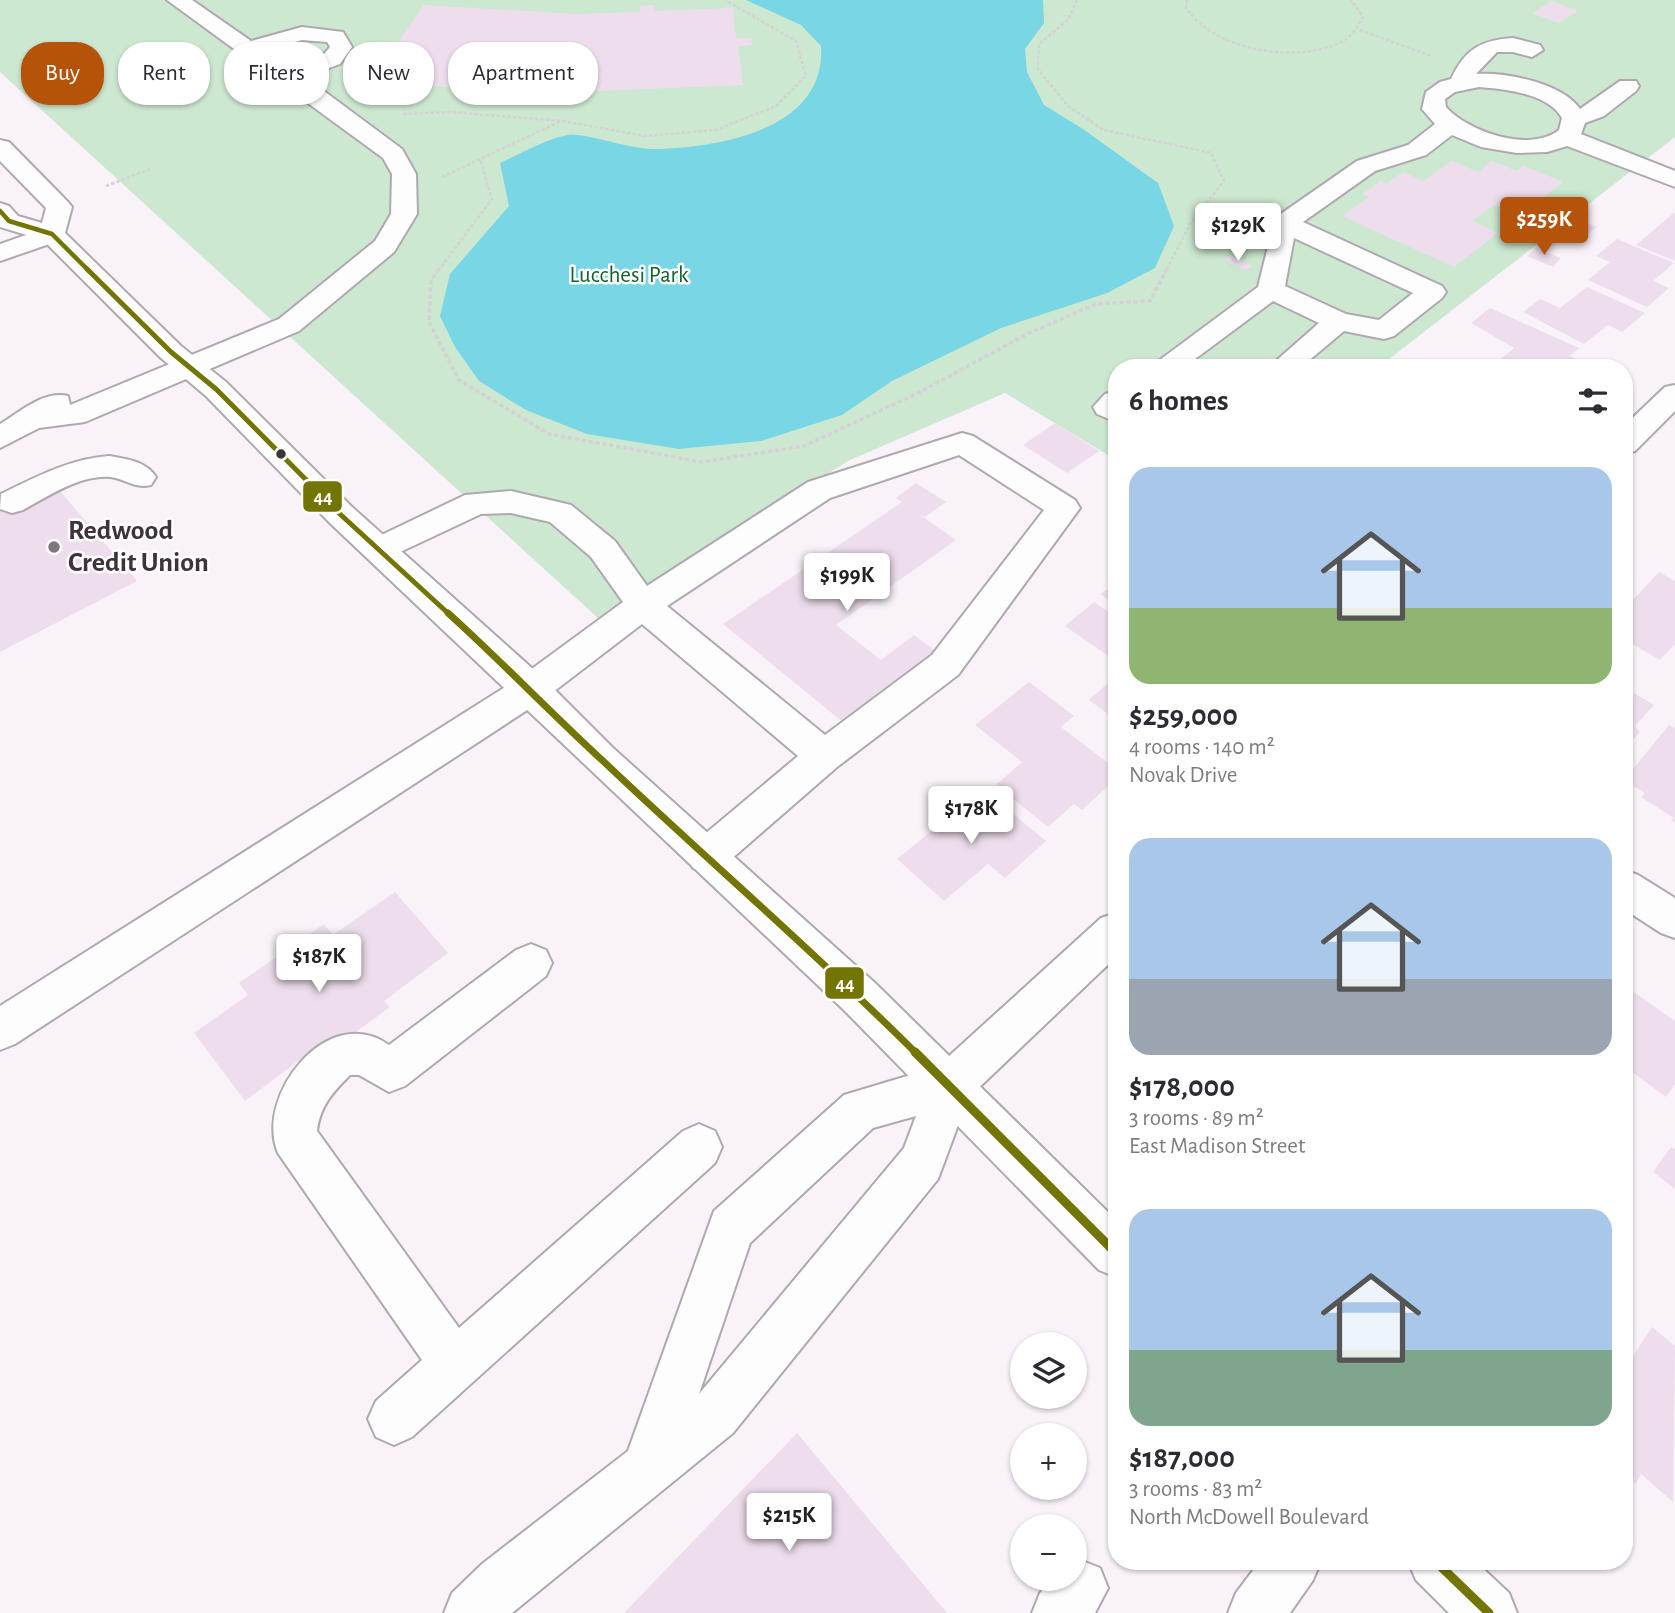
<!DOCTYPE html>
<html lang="en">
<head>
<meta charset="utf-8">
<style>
	:root { --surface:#fff; --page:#f7f7f7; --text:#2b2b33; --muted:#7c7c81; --accent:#b45309 }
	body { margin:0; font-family:"Alegreya Sans",sans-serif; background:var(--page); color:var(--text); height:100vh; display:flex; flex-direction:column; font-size:26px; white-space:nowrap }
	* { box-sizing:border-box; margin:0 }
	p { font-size:23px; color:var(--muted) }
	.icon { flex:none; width:38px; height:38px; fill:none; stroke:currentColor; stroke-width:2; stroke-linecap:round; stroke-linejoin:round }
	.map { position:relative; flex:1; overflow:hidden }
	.drawer { position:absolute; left:1108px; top:359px; width:525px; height:1211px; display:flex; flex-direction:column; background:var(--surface); border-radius:28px; box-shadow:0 2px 5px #0004 }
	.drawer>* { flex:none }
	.top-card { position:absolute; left:21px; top:42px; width:665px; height:63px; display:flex; gap:14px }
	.fabs { position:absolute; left:1010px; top:1332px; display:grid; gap:14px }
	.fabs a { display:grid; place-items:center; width:77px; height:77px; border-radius:50%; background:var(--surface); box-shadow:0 2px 5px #0004; font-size:35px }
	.price { position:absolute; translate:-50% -60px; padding:0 16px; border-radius:7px; background:#fff; color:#222; font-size:23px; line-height:46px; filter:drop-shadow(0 2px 4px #0008) }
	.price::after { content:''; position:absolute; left:50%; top:42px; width:21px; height:16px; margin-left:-10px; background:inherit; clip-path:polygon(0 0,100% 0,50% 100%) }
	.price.selected { background:var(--accent); color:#fff }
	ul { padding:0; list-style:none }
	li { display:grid; align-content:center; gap:14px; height:371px; padding:0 21px }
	li span { display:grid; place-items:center; height:217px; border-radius:21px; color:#555 }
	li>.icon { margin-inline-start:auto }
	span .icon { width:126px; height:126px; fill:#fffc; stroke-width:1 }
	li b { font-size:30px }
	h2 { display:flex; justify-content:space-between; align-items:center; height:84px; padding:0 21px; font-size:30px }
	.pill { padding:0 24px; border-radius:28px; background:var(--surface); box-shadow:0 2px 5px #0004; font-size:24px; line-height:63px }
	.pill.selected { background:var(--accent); color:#fff }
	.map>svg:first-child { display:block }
	.green { fill:#cde8d1 }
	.water { fill:#79d6e4 }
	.building { fill:#eedeed }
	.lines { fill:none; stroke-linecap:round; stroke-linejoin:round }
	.minor-casing { stroke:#b0a8af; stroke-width:4 }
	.major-casing { stroke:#b0a8af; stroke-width:4 }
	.path-far1 { stroke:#d5d2d5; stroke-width:2.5; stroke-dasharray:3.5 2; stroke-linecap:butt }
	.path { stroke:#d5d2d5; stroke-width:3.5; stroke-dasharray:4.5 2.5; stroke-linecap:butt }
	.minor { fill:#fefdfe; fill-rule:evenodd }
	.major { fill:#fefdfe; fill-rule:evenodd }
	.bus-1-far3-casing { stroke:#fff; stroke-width:8 }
	.bus-1-far2-casing { stroke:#fff; stroke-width:10 }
	.bus-1-far1-casing { stroke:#fff; stroke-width:12 }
	.bus-1-casing { stroke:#fff; stroke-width:14 }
	.bus-1-far3 { stroke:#727501; stroke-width:4.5 }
	.bus-1-far2 { stroke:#727501; stroke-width:5 }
	.bus-1-far1 { stroke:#727501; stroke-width:7 }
	.bus-1 { stroke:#727501; stroke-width:9 }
	.bus-dot { fill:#3e323d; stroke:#fff; stroke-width:2.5 }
	.poi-dot { fill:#7f767f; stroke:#fff; stroke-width:2.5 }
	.labels { text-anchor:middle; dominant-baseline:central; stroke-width:5; stroke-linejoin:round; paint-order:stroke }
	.far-park-label { font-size:23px; fill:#12632a; stroke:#fff }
	.poi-label { font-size:28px; font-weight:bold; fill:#3e323d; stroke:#fff; text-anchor:start }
	.line-badge { stroke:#fff; stroke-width:2.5 }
	.badge-label { font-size:19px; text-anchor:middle; font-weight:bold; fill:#fff }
</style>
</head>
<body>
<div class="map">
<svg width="1675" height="1613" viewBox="0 0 1675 1613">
	<rect width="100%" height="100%" fill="#f9f3f9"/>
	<polygon class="green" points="0,0 1675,0 1675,137 1379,367 1116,368 1116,460 1005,393 848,461 599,619 0,72"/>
	<path class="water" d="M746,0H1043L1044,23L1025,49L1027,72L1044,105L1083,129L1158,183L1174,226L1155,268L1107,293L1001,328L892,381L842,415L761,441L679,449L587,434L526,410L479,381L455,347L440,316L450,274L509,206L500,163C518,155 550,137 569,135C587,133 628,149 653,149C718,148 827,130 821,46L801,25Z"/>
	<g class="building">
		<polygon points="1552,1 1578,11 1558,23 1532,13"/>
		<polygon points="424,5 575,14 640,12 640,6 654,5 655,11 733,8 736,38 751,38 752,45 738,46 743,85 570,92 570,77 545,77 537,93 405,84 393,101 359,99"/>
		<polygon points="1452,161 1478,172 1492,161 1516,171 1524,166 1563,182 1520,216 1494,205 1472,221 1498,233 1454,267 1342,216 1369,197 1362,194 1381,181 1387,183 1403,172 1423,181"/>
		<polygon points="1675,212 1675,261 1636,245"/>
		<polygon points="1569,216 1597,227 1582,239 1555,228"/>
		<polygon points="1617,239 1674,263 1653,281 1669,288 1647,307 1588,280 1610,262 1596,256"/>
		<polygon points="1536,248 1561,258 1553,267 1527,256"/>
		<polygon points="1230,255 1252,266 1245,270 1224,260"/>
		<polygon points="1587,287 1645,313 1622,332 1608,325 1584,344 1523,312 1540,299 1560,308"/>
		<polygon points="1490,308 1579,348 1570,356 1578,360 1569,368 1490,368 1514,348 1471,323"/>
		<polygon points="1055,423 1099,451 1067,473 1023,445"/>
		<polygon points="916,483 946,502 925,517 919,514 956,540 836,625 881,660 914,635 943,656 850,728 723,624 902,502 896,498"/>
		<polygon points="60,491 137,581 0,652 0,497 5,494 19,511"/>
		<polygon points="1659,572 1675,581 1675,644 1660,660 1624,639 1624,595 1633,600"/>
		<polygon points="1109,588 1116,593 1116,605 1100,594"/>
		<polygon points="1094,602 1116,617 1116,666 1111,662 1114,660 1065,626"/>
		<polygon points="1116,676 1116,720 1089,700"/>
		<polygon points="1029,682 1074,716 1061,727 1116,769 1116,779 1082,810 1074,804 1048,827 996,785 1022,762 975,725"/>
		<polygon points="1624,687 1654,705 1635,726 1640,732 1624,750"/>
		<polygon points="1669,725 1675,728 1675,823 1671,820 1674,818 1641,797 1645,793 1624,780"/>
		<polygon points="983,789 1046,841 1005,878 988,864 944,901 897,859"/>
		<polygon points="395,892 448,953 384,1001 390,1007 311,1065 305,1056 245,1101 194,1033 248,995 239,983 324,924 333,935"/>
		<polygon points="1624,985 1675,1021 1675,1084 1666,1097 1624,1066"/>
		<polygon points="1671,1147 1675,1149 1675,1189 1653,1172"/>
		<polygon points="1652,1327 1675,1346 1673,1502 1641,1474 1636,1484 1624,1473 1624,1370"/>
		<polygon points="797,1433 947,1613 624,1613"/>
	</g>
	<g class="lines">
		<g class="minor-casing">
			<g id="minor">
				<path d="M167,0H192L251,41L302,27L343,32L352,47L340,64L305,77L402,149L416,174L417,214L394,252L299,331L85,422L39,428L0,448V424C20,412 44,390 68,396L70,405L279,319L375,241L391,214L392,174L383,158ZM302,40L327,42L330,47L324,54L290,67L266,50Z"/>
				<path d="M1513,38L1540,45L1543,50L1532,57L1513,52H1497L1476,74C1506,72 1562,83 1580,109L1620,81H1636L1639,86L1636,91L1604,116L1585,123L1581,134L1675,171V187L1567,146L1547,152L1517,153L1481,147L1452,135L1426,155L1375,171L1303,222L1442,286L1446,292L1442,298L1394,336L1384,339L1344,331L1300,368H1268L1319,323L1273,301L1183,368H1149L1258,287L1275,218L1357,161L1408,145L1435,124L1422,109L1426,92L1440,82L1451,79C1465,49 1481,40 1513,38ZM1479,87C1504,89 1548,93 1562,118L1559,130C1530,153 1468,132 1446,107L1445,99L1455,92ZM1294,238L1413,293L1379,320L1346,314L1285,286Z"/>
				<polygon points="52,226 61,228 65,234 61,240 0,261 0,244"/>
				<polygon points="1675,385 1675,411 1635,451 1624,454 1624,426 1665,387"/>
				<polygon points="1116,391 1116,422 1097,414 1093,407 1105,394"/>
				<path d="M962,433L973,436L1075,500L1080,508L958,675L837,767L721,868L707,873L693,868L687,856L693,844L798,756L642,624L544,699L483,739L15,1044L0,1050V1006L518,679L623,602L591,557L550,522L511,513L481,514L381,561L369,557L365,549L369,541L465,495L511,491L571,505L615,541L647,586L808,482ZM959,455L1044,510L932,655L825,735L667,606L830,498Z"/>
				<path d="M109,456C126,459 146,461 156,477L151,485C134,489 126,479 110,477C79,475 49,496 23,510L12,513L0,509L1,494C36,477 69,459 109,456Z"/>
				<polygon points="1624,870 1638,875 1675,898 1675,938 1661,933 1624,909"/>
				<path d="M1116,913V957L968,1098L938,1179L733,1433L512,1613H444L452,1593L482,1564L628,1451L714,1211L844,1095L937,1067L1101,918ZM916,1116L904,1148L699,1394L750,1243L873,1128Z"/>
				<path d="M531,944L546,950L552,963L546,976L405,1086L389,1092L359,1075H350C333,1092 320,1106 317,1131L459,1328L683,1131L699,1124L715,1131L722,1147L715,1163L412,1437L394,1445L376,1437L368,1419L376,1401L422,1360L278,1153C254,1096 328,1001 389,1045L516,950Z"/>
				<polygon points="1080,1560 1100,1568 1108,1588 1095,1613 1032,1613 1040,1593 1052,1578 1074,1578 1074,1563"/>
				<polygon points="1260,1561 1321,1561 1313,1580 1290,1613 1228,1613 1236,1593"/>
			</g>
		</g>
		<g class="major-casing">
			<g id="major">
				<polygon points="0,140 9,142 68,202 72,207 65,233 181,346 226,382 352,507 544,679 613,748 875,983 1116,1220 1116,1277 1099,1270 845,1011 330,523 206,396 161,358 43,240 0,227 0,203 9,206 18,216 42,223 46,208 0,161"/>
				<polygon points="1408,1561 1475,1561 1509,1593 1517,1613 1449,1613 1416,1580"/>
			</g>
		</g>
		<g class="path-far1">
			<polyline points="1077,0 1068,20 1039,44 1038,69 1068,106 1104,130 1211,153 1224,181 1190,224 1166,271"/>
			<path d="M1187,0L1186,8C1214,50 1292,63 1337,44C1350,39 1356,29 1363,17L1351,0"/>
			<polyline points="1360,30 1431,56"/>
			<polyline points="403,114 450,112 562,121 645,136 716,130 776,106 806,76 796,41 725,0"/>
			<polyline points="442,177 561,121"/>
			<polyline points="106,186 153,168"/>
			<polyline points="438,271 492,199 480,159"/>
		</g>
		<polyline class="path" points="439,269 431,280 429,322 459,380 549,434 702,462 804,446 918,393 1027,334 1096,304 1150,301 1167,269"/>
		<use href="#minor" class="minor"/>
		<use href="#major" class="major"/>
		<g class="bus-1-far3-casing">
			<polyline id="bus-1-far3" points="0,211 9,221 52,234 89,271"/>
		</g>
		<g class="bus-1-far2-casing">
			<polyline id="bus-1-far2" points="87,269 171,352 216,389 341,515 450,615"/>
		</g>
		<g class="bus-1-far1-casing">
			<path id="bus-1-far1" d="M448,613C501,661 550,712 602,760C706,859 815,952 917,1054"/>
		</g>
		<g class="bus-1-casing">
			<g id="bus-1">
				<polyline points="915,1052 1116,1253"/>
				<polyline points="1435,1561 1489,1613"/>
			</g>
		</g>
		<use href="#bus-1-far3" class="bus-1-far3"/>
		<use href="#bus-1-far2" class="bus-1-far2"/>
		<use href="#bus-1-far1" class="bus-1-far1"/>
		<use href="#bus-1" class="bus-1"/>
	</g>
	<circle class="bus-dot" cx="281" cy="454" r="6"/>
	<circle class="poi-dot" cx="54" cy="547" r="7"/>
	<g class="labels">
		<g class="far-park-label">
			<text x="629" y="275">Lucchesi Park</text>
		</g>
		<g class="poi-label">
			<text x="68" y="531">Redwood<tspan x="68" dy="32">Credit Union</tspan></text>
		</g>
	</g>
	<g class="line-badge">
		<rect x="302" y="480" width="41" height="33" rx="7" fill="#727501"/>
		<rect x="824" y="966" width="41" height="34" rx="7" fill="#727501"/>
	</g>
	<g class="badge-label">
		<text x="323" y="503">44</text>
		<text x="845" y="990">44</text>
	</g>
</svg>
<div class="fabs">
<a><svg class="icon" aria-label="layers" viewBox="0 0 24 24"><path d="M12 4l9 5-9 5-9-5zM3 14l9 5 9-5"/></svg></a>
<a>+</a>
<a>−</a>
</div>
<b class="price selected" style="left:1544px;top:257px">$259K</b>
<b class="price" style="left:1238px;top:263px">$129K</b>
<b class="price" style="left:847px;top:613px">$199K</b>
<b class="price" style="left:971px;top:846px">$178K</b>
<b class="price" style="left:319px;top:994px">$187K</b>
<b class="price" style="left:789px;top:1553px">$215K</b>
<div class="top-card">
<a class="pill selected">Buy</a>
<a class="pill">Rent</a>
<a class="pill">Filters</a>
<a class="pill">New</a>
<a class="pill">Apartment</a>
</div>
<section class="drawer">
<h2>6 homes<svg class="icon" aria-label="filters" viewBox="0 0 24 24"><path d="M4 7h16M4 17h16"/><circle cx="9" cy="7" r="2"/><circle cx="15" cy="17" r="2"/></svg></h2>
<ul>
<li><span style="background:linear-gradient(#a9c7e8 65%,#8fb573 0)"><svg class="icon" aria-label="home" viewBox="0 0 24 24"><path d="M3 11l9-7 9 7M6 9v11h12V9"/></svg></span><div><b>$259,000</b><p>4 rooms · 140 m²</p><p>Novak Drive</p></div></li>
<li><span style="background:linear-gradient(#a9c7e8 65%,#9aa5b1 0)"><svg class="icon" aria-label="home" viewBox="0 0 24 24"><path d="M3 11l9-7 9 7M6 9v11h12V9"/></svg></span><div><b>$178,000</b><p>3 rooms · 89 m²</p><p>East Madison Street</p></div></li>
<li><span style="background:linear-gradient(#a9c7e8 65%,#7fa58c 0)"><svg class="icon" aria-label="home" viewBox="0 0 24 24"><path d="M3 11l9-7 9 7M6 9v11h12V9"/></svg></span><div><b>$187,000</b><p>3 rooms · 83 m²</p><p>North McDowell Boulevard</p></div></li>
</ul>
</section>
</div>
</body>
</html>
